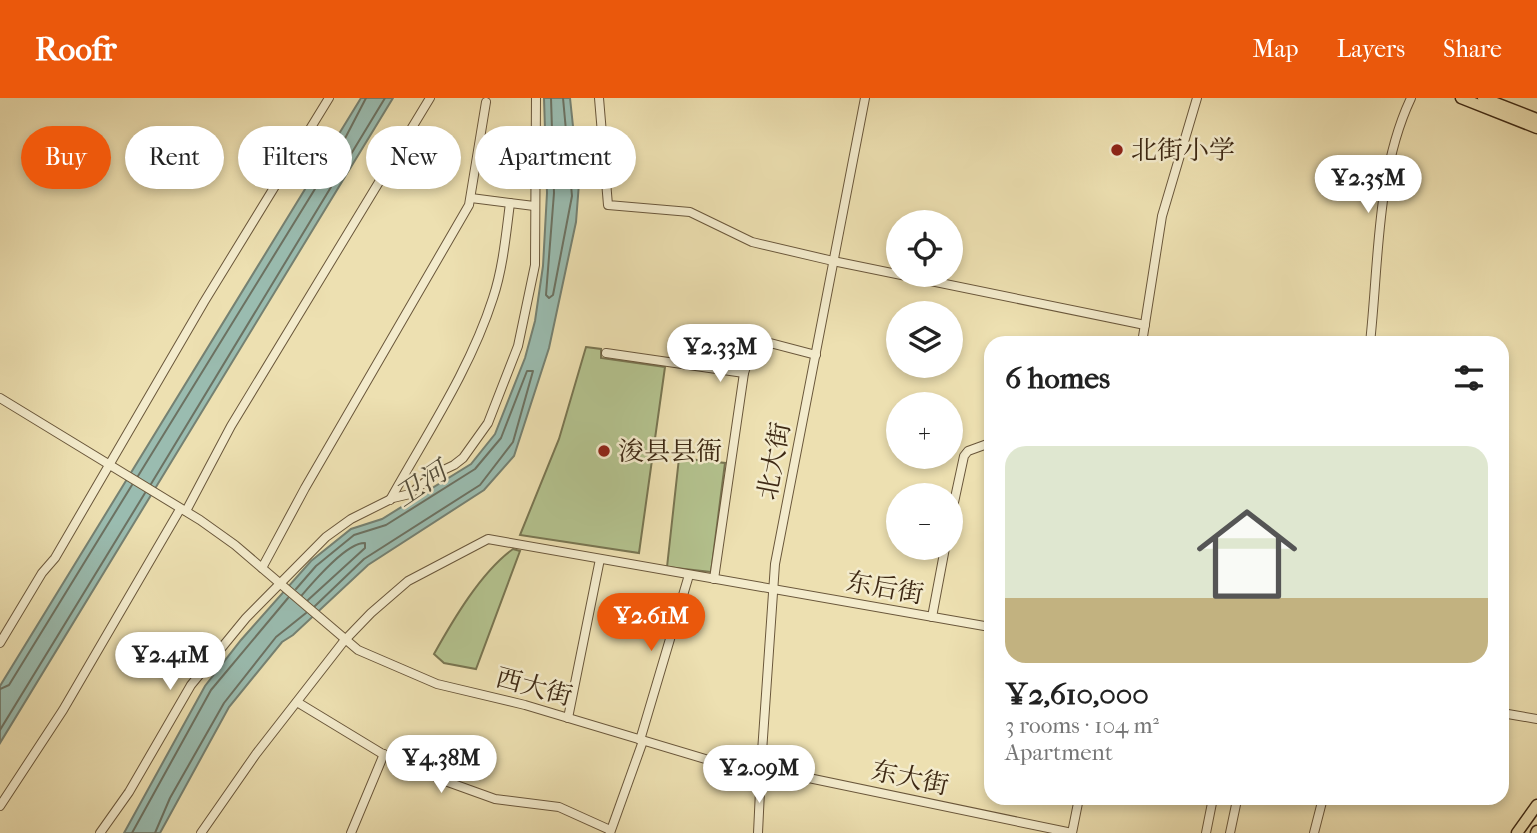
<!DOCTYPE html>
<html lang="en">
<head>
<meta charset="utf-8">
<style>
	:root { --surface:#fff; --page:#f6f6f6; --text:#222; --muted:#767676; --accent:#ea580c }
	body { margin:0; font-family:"IM FELL French Canon","Noto Serif SC",serif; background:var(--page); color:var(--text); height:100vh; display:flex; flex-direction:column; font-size:26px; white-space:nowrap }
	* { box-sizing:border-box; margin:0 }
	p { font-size:23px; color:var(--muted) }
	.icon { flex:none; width:38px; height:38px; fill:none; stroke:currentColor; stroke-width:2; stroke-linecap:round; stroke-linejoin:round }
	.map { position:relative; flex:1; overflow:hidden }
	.side { position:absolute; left:984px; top:238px; width:525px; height:469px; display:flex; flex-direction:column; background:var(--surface); border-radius:21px; box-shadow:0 4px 10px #0003 }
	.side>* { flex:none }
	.hud { position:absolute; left:21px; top:28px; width:665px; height:63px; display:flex; gap:14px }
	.tools { position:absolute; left:886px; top:112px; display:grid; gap:14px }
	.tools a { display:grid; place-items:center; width:77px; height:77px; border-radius:50%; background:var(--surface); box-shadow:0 4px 10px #0003; font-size:35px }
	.price { position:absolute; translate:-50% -60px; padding:0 16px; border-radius:24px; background:#fff; color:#222; font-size:23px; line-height:46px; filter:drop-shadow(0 2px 4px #0008) }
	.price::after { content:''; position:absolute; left:50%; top:42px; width:21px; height:16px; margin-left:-10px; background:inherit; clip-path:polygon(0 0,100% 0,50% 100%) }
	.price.current { background:var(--accent); color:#fff }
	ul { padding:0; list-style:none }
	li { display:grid; align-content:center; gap:14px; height:371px; padding:0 21px }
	li span { display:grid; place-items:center; height:217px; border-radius:21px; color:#555 }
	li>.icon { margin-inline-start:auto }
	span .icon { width:126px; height:126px; fill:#fffc; stroke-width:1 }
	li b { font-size:30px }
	h2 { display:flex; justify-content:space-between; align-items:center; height:84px; padding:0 21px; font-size:30px }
	.tag { padding:0 24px; border-radius:32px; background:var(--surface); box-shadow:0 4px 10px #0003; font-size:24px; line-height:63px }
	.tag.current { background:var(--accent); color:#fff }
	header { display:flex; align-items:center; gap:42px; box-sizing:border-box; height:98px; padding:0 35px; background:var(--accent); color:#fff }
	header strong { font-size:33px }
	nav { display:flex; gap:38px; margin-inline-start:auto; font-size:24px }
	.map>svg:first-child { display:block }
	.green { fill:#b4c38f; stroke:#797652; stroke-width:2 }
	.water { fill:#9abcb0; stroke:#758172; stroke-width:2 }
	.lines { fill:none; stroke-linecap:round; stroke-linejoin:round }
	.shore { stroke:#6c7262; stroke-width:2 }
	.minor-casing { stroke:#6a573b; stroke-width:10 }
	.major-casing { stroke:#3e2914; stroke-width:13 }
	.minor { stroke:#f3ebcc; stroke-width:8 }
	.major { stroke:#ede0b1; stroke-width:10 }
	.poi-dot { fill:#8f2418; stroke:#f3ebcc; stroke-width:2.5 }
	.labels { text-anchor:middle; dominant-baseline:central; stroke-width:5; stroke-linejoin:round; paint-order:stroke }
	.poi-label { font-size:26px; fill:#3e2914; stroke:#f3ebcc; text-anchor:start }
	.street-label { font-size:26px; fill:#3e2914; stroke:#f3ebcc }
	.water-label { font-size:28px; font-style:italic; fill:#554e3b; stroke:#f3ebcc }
</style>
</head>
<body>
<header>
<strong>Roofr</strong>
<nav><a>Map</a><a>Layers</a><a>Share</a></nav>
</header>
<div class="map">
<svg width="1537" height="735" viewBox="0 0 1537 735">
	<rect width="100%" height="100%" fill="#ede0b1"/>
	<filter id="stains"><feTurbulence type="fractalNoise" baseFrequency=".00286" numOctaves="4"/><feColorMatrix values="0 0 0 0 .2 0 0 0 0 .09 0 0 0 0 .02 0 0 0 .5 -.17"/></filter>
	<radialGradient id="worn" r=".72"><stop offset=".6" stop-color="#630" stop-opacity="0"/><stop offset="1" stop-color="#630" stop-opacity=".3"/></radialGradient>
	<g class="green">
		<polygon points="586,249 601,251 601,260 665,269 639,455 520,437 559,341"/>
		<polygon points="679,360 725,365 711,474 667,469"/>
		<path d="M513,451L520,453L476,571L444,565L434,556C453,522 481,474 513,451Z"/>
	</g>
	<g class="water">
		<polygon points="361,0 393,0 0,645 0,588"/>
		<polygon points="544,0 570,0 579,85 576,124 549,250 514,358 484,392 368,467 293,537 282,544 229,609 160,735 124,735 205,588 241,542 311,463 351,431 382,421 471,366 495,336 525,260 535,223 543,168 547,95"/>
	</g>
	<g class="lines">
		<g class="shore">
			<polyline points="551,0 554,95 546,197 549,200 553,197 572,98 563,0"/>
			<polyline points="138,378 339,52 366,0"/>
			<polyline points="151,386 385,0"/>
			<polyline points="296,491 316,468 354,437 386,427 475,371 501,340 527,273 533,273 513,344 480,387 364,461 315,508"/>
			<path d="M302,497C314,483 347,444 365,445V450L308,502"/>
			<polyline points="0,591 9,587 132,387"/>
			<polyline points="0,632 145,395"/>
			<polyline points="132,735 211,592 288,500"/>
			<polyline points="155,735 170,700 224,605 276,539 306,515"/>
		</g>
		<g class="minor-casing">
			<g id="minor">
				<polyline points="599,0 608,107 690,114 752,144 833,163 1145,227"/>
				<polyline points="471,100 534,108"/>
				<polyline points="1142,245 1162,118 1197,0"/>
				<path d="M1370,245C1379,164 1376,74 1411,0"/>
				<polyline points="606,255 744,275 755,241 816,257"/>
				<polyline points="0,300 200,422 235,447 358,552 437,586 525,607 742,672"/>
				<path d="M390,402C426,337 470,272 493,200C503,170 506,136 510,105"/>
				<polyline points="186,413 231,328 430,0"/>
				<polyline points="950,423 964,358 968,353 990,345"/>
				<polyline points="262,470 305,390 469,107 486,4"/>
				<polyline points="714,481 744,275"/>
				<polyline points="932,519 945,450"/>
				<polyline points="0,545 42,475 55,460 204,204 329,0"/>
				<polyline points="297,604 381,655 445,683 495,701 559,709 610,732"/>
				<polyline points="1502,615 1537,621"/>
				<polyline points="568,620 600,461"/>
				<polyline points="640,642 689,477"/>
				<polyline points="762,654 775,466 865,0"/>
				<polygon points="762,654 780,674 760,693 742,672"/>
				<polyline points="780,674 1072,735"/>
				<polyline points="1225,700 1237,702 1230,735"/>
				<polyline points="0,708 63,612 179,413"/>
				<polyline points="100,735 129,694 191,587 246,520 326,439 351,421 393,400 410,396 435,376 454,367 463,360 488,325 518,248 535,167 536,0"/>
				<polyline points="201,735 256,656 344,543 371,515 408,483 488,441 990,529"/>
				<polyline points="351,735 384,656"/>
				<polyline points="610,735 643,643"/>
				<polyline points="758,735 760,693"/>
				<polyline points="1072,735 1079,700"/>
				<polyline points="1206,735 1213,700"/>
				<polyline points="1314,735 1323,700"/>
			</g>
		</g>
		<g class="major-casing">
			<g id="major">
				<polyline points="1461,0 1537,30"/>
				<polyline points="1483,0 1537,21"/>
				<polyline points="1517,735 1537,707"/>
				<polyline points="1536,735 1537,733"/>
			</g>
		</g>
		<use href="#minor" class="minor"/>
		<use href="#major" class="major"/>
	</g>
	<g class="poi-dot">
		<circle cx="1117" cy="52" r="7"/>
		<circle cx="604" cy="353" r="7"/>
	</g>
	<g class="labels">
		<g class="poi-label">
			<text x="1131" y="52">北街小学</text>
			<text x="618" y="353">浚县县衙</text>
		</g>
		<g class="street-label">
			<text transform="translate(774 363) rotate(-79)">北大街</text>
			<text transform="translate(885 490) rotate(10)">东后街</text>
			<text transform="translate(534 589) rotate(15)">西大街</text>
			<text transform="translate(910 680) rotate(12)">东大街</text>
		</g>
		<g class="water-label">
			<text transform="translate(421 386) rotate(-34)">卫河</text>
		</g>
	</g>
	<rect width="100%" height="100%" filter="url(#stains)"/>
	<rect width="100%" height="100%" fill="url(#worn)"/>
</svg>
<div class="tools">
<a><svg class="icon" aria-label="locate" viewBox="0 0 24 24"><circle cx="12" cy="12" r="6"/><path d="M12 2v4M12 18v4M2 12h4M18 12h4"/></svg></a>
<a><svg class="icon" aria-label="layers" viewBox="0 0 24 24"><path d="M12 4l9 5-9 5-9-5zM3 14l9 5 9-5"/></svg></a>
<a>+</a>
<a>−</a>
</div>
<b class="price" style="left:1368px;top:117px">¥2.35M</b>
<b class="price" style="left:720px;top:286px">¥2.33M</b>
<b class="price current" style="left:651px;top:555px">¥2.61M</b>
<b class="price" style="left:170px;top:594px">¥2.41M</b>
<b class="price" style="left:441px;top:697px">¥4.38M</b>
<b class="price" style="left:759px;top:707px">¥2.09M</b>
<div class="hud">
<a class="tag current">Buy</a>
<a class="tag">Rent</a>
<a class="tag">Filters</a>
<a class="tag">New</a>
<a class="tag">Apartment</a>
</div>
<section class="side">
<h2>6 homes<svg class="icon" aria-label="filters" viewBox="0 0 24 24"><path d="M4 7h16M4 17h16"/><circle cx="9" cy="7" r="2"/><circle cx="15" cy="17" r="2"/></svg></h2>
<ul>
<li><span style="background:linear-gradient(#dfe7d0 70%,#c2b280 0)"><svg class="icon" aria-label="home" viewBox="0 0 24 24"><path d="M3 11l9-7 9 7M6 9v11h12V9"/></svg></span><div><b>¥2,610,000</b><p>3 rooms · 104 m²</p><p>Apartment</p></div></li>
</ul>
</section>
</div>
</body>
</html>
